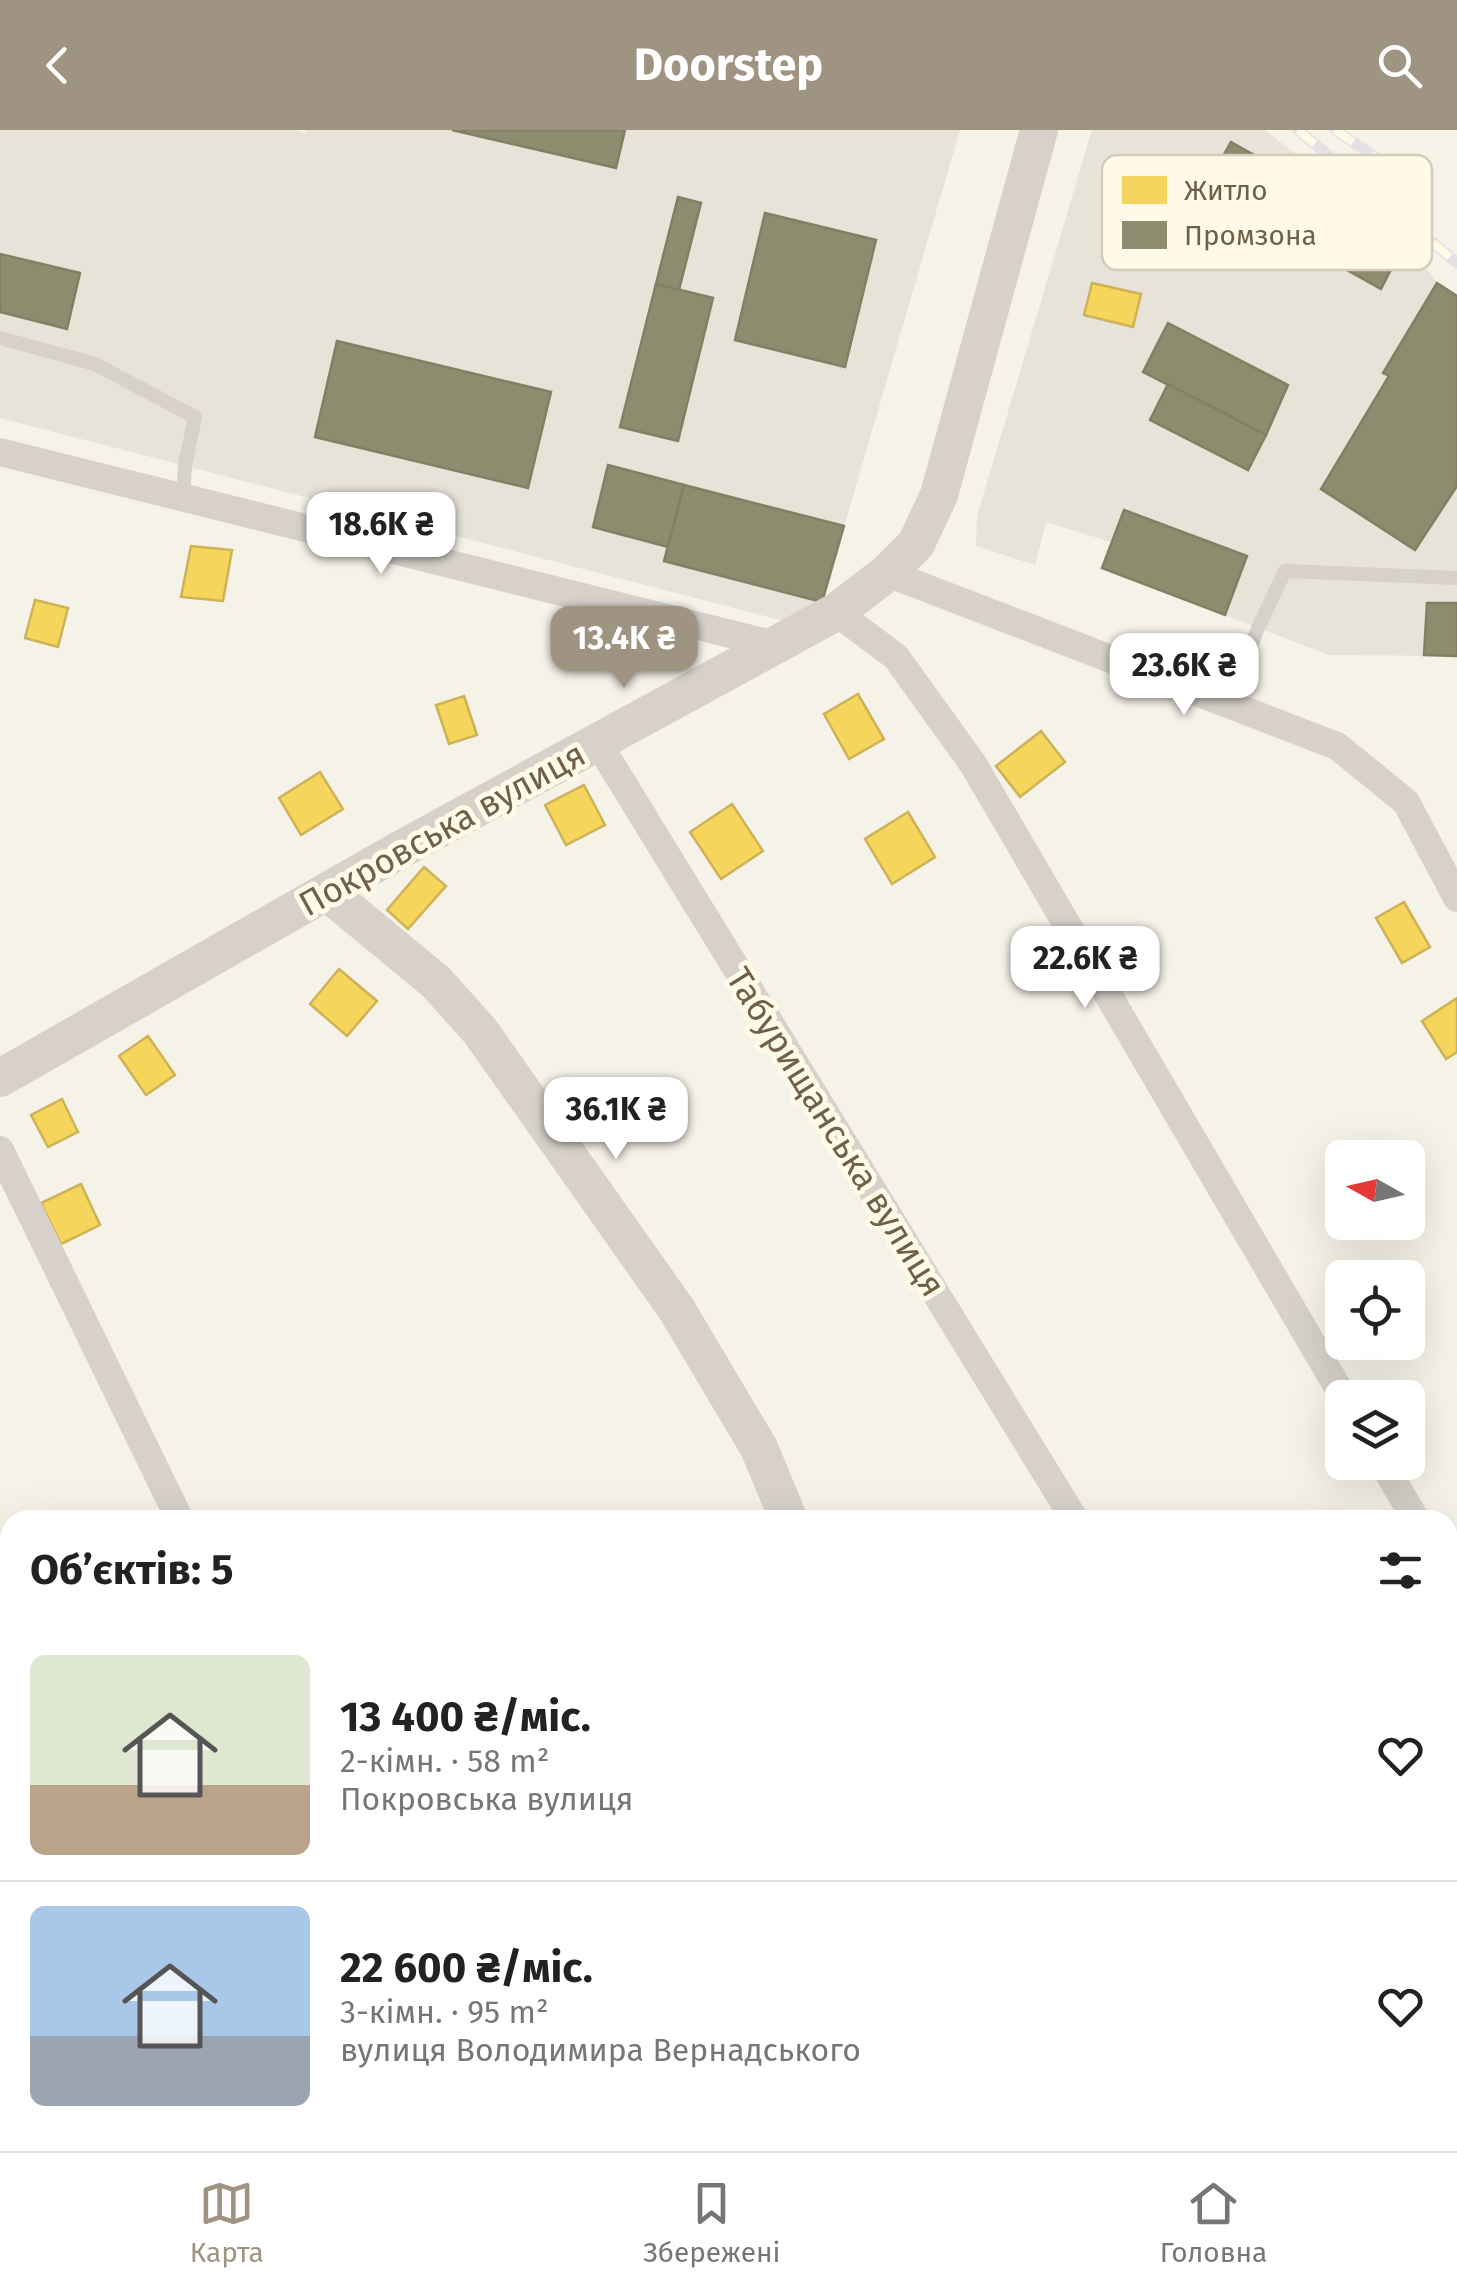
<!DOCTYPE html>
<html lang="uk">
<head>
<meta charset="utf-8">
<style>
	:root { --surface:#fff; --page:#f2f2f2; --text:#222; --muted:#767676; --line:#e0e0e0; --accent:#9f9381 }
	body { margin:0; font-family:"Fira Sans",sans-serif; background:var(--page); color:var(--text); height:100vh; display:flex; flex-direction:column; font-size:38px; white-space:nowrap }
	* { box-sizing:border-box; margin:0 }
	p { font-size:32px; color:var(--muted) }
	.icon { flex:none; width:55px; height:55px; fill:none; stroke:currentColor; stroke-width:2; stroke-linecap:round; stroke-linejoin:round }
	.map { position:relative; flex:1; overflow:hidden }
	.drawer { position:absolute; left:0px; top:1380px; width:1458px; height:642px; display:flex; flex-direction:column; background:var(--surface); border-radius:30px 30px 0 0; box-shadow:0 10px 40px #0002 }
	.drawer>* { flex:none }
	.needle { width:65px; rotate:278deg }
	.tools { position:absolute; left:1325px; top:1010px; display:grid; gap:20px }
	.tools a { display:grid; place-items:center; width:100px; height:100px; border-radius:15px; background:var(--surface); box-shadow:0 10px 40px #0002; font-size:50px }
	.price { position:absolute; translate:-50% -85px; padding:0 22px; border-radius:20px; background:#fff; color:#222; font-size:32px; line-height:65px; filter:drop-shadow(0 2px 5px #0008) }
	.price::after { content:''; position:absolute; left:50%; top:60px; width:30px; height:22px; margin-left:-15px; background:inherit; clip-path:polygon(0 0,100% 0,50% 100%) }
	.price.selected { background:var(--accent); color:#fff }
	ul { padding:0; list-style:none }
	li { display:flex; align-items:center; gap:30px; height:250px; padding:0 30px }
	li+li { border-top:2px solid var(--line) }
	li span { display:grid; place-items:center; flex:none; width:280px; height:200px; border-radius:15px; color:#555 }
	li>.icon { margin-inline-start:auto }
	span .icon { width:120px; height:120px; fill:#fffc; stroke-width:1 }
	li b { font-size:42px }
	h2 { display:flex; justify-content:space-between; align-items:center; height:120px; padding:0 30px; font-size:42px }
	header { display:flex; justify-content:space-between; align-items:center; height:130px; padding:0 30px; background:var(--accent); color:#fff; font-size:45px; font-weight:700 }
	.dock { display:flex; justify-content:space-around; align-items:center; height:140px; border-top:2px solid var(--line); background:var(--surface); font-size:28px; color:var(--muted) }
	.dock a { display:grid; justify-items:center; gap:5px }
	.dock .selected { color:var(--accent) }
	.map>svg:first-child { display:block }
	.industrial { fill:#e7e3d9 }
	.homes { fill:#f6d55c; stroke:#ceb257; stroke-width:2.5 }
	.industry { fill:#8c8c6e; stroke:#847f63; stroke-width:2.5 }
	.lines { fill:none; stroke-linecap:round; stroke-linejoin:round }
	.lane { stroke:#d7d1ca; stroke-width:14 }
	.street { stroke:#d7d1ca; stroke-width:28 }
	.secondary { stroke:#d7d1ca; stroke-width:38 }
	.rail-casing { stroke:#e4e1e4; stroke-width:11 }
	.rail { stroke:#fefae7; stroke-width:8; stroke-dasharray:22; stroke-linecap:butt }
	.labels { text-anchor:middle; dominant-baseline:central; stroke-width:10; stroke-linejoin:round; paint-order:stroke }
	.street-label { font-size:35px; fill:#70604a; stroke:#fefae7 }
	.key { fill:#fefae7; stroke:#d3ccb8; stroke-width:2.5 }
	.key-label { font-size:28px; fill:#70604a }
</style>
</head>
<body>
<header><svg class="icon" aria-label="back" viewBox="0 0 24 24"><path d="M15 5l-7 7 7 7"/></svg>Doorstep<svg class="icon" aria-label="search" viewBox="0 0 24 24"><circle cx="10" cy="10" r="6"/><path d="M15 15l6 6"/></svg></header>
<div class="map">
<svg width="1457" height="2021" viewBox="0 0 1457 2021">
	<rect width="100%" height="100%" fill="#f5f2e8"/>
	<g class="industrial">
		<polygon points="0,0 294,0 306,3 307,0 960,0 822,472 788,492 0,288"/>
		<polygon points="1092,0 1265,0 1406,110 1437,153 1457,166 1457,526 1329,525 1102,438 1111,412 1046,392 1035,435 976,416 977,386"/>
	</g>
	<g class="homes">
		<polygon points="1092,153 1141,164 1133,197 1084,185"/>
		<polygon points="191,416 232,420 223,471 181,467"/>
		<polygon points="35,470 68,478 58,517 25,508"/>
		<polygon points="858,564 884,609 849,629 824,584"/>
		<polygon points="464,566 477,605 449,614 436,575"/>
		<polygon points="1041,601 1065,632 1020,667 996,636"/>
		<polygon points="320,642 343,679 301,705 279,668"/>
		<polygon points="584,655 605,695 566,715 545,675"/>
		<polygon points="732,674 763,721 721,749 690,702"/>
		<polygon points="908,682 935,727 892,754 865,709"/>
		<polygon points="424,737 446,756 408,799 387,780"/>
		<polygon points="1404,772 1430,817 1402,833 1376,788"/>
		<polygon points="339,839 377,871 347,906 310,874"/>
		<polygon points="1457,868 1457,922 1446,929 1422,891"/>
		<polygon points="148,906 175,945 146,965 119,926"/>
		<polygon points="62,969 78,1002 48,1017 31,985"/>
		<polygon points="81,1054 100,1095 61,1114 41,1073"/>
	</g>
	<g class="industry">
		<polygon points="452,0 625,0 616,38"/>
		<polygon points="1231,12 1406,110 1381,159 1204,60"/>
		<polygon points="678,67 701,73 679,160 656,154"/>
		<polygon points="765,83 876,110 845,237 735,210"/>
		<polygon points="0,124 80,143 67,199 0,182"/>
		<polygon points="1437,153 1457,166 1457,356 1415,420 1321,359 1389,246 1383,243"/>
		<polygon points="656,154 713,168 678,311 620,297"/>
		<polygon points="1168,193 1288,255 1266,305 1143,242"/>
		<polygon points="337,211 551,262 528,358 315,307"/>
		<polygon points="1168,254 1266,305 1248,340 1150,290"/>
		<polygon points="608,335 684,355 668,417 593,397"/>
		<polygon points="684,355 844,396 822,472 664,431"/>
		<polygon points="1124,380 1247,426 1225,485 1102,438"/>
		<polygon points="1427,473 1457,473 1457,526 1424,525"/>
	</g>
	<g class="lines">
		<g class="lane">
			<polyline points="0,208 95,234 195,287 185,336 183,368"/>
			<polyline points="1229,574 1258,498 1285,441 1457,448"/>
		</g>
		<g class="street">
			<polyline points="0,322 775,515"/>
			<polyline points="887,443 1337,616 1406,672 1457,768"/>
			<polyline points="836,482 896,527 973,634 1344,1268"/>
			<polyline points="598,613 1075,1390"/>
			<polyline points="0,1020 180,1390"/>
			<polyline points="1382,1332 1416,1390"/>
			<polyline points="1448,1444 1457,1460"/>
			<polyline points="1448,1999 1457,2015"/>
			<polyline points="528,2012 533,2021"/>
			<polyline points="804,2021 814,2012"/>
		</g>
		<g class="secondary">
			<polyline points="327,762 436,852 480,901 677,1180 759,1318 789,1390"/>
			<polyline points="0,948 398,721 836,482 887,443 916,414 939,365 1039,0"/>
			<polyline points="1090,2012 1094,2021"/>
		</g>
		<g class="rail-casing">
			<g id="rail">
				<polyline points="1298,0 1457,133"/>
				<polyline points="1335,0 1420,57"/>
			</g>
		</g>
		<use href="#rail" class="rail"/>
	</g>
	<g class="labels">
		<g class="street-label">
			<text transform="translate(442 699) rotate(-29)">Покровська вулиця</text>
			<text transform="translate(836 1002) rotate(58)">Табурищанська вулиця</text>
		</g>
	</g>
	<rect x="1102" y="25" width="330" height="115" rx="15" class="key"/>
	<rect x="1122" y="46" width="45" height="28" fill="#f6d55c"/>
	<rect x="1122" y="91" width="45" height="28" fill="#8c8c6e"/>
	<g class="key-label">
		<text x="1184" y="70">Житло</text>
		<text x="1184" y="115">Промзона</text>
	</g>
</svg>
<div class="tools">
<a><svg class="needle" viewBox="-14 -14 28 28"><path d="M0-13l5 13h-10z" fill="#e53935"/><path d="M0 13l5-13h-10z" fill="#767676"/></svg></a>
<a><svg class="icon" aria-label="locate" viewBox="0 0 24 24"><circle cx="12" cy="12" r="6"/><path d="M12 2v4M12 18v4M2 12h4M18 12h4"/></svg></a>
<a><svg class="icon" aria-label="layers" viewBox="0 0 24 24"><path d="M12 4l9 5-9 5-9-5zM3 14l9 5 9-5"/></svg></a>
</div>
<b class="price" style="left:381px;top:447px">18.6K ₴</b>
<b class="price selected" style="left:624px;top:561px">13.4K ₴</b>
<b class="price" style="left:1184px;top:588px">23.6K ₴</b>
<b class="price" style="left:1085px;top:881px">22.6K ₴</b>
<b class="price" style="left:616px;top:1032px">36.1K ₴</b>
<section class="drawer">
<h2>Об’єктів: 5<svg class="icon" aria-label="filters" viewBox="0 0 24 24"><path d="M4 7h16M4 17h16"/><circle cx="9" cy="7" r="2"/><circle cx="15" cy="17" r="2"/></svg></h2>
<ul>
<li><span style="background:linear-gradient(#dfe7d0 65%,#b9a48a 0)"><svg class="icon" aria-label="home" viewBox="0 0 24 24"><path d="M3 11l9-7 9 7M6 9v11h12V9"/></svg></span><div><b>13 400 ₴/міс.</b><p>2-кімн. · 58 m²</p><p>Покровська вулиця</p></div><svg class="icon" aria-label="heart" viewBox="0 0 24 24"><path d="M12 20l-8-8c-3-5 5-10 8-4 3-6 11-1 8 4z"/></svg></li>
<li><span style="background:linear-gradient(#a9c7e8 65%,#9aa5b1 0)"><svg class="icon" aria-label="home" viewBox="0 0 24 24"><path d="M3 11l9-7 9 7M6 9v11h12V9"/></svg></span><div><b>22 600 ₴/міс.</b><p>3-кімн. · 95 m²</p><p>вулиця Володимира Вернадського</p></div><svg class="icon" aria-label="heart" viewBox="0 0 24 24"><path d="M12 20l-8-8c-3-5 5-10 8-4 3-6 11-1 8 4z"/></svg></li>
</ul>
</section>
</div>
<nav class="dock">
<a class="selected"><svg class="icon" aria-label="map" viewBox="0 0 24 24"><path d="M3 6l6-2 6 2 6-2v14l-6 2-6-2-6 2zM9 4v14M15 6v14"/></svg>Карта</a>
<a><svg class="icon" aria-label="saved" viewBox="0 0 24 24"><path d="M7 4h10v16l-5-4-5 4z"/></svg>Збережені</a>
<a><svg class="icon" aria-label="home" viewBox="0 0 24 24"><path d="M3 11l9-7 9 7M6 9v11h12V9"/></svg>Головна</a>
</nav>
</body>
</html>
